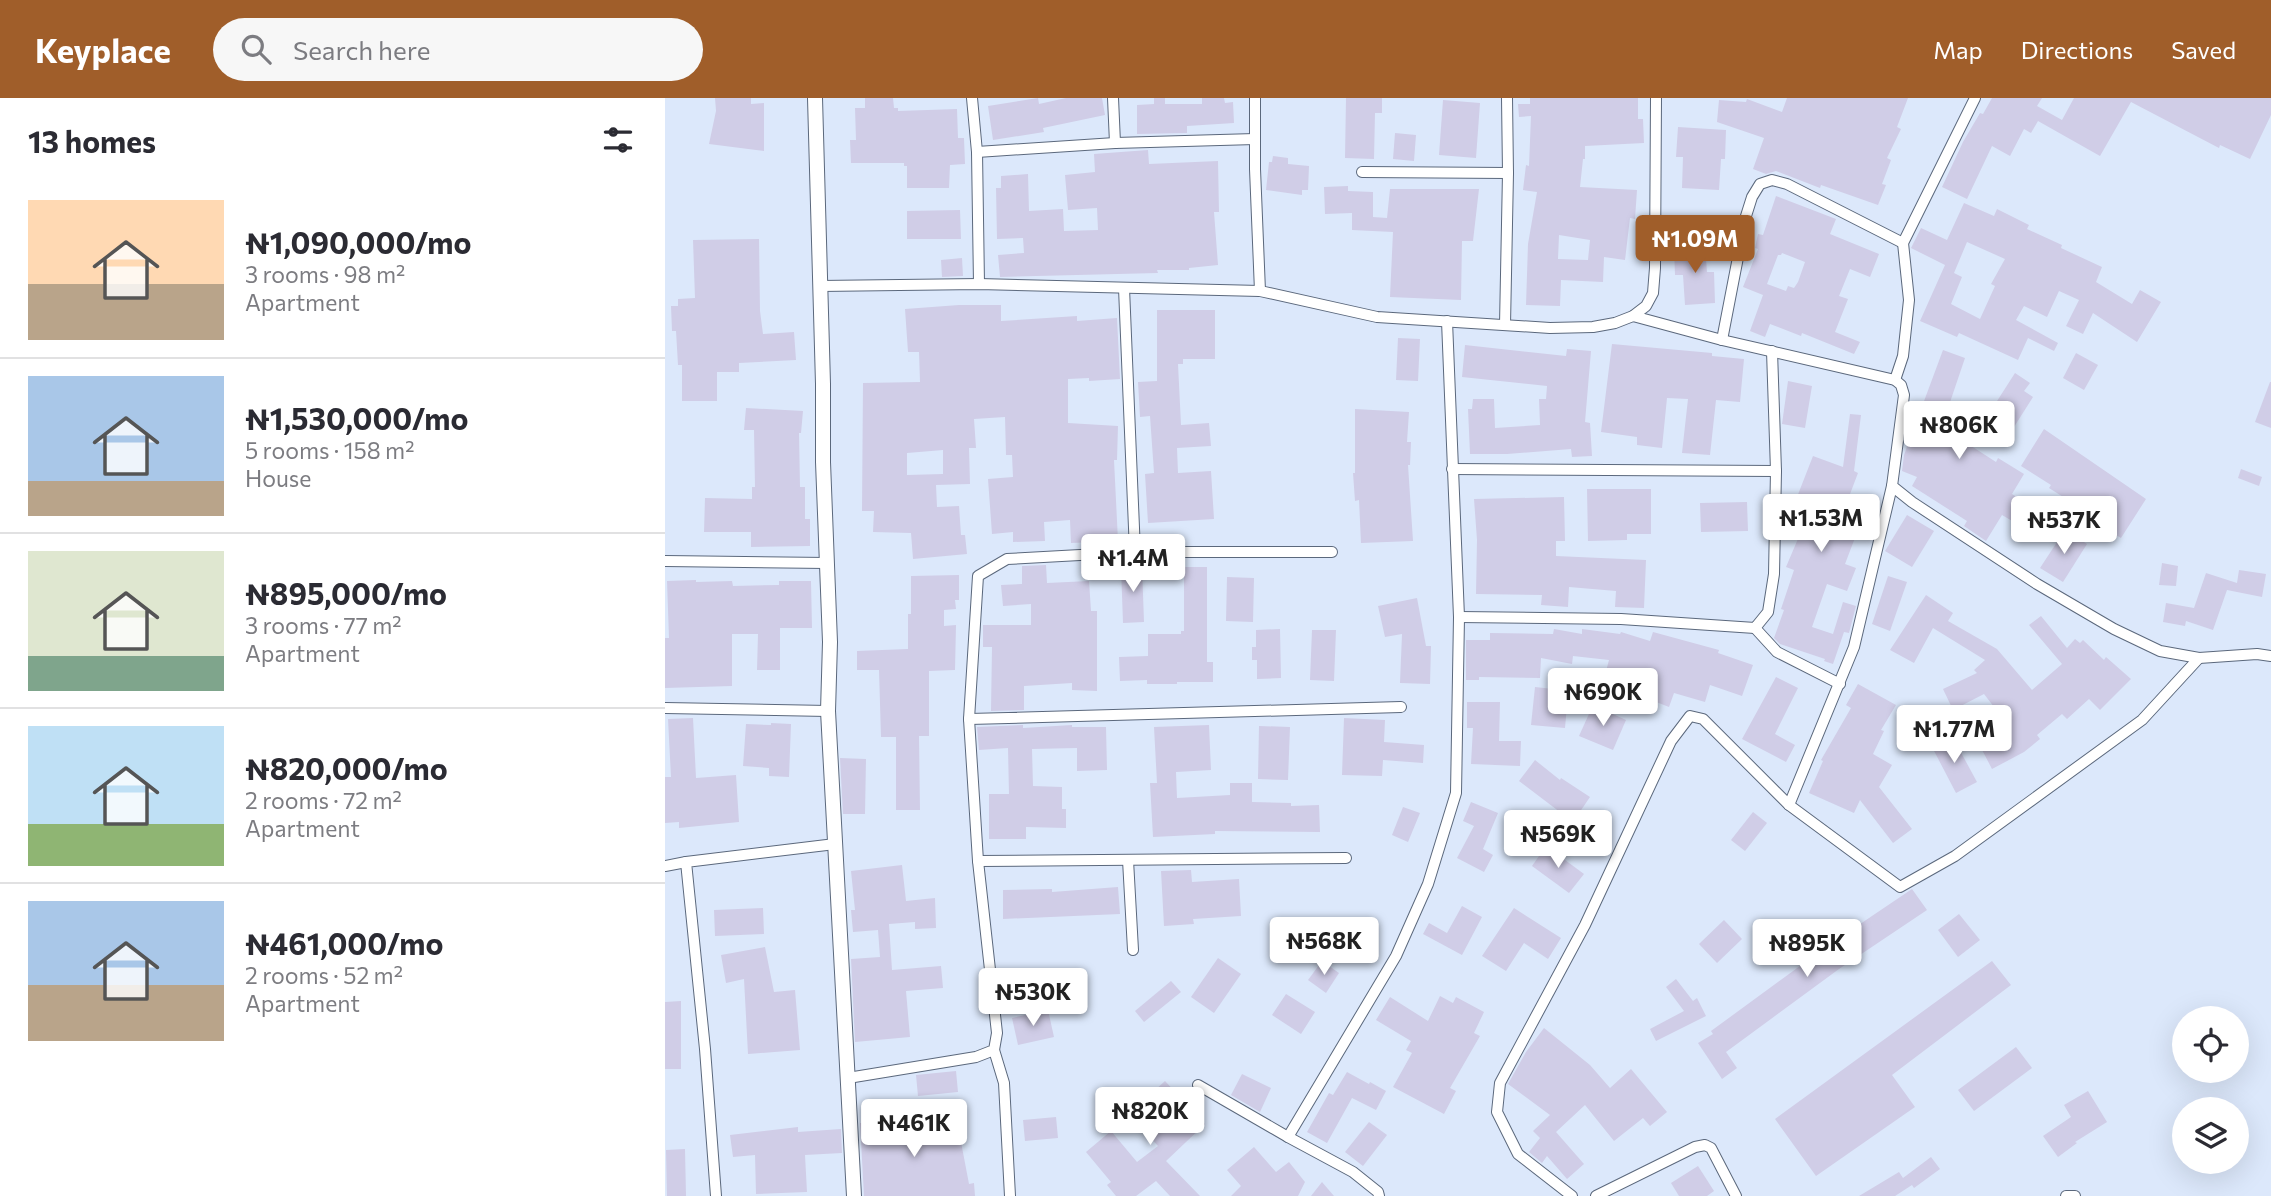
<!DOCTYPE html>
<html lang="en">
<head>
<meta charset="utf-8">
<style>
	:root { --surface:#fff; --page:#f7f7f7; --text:#2b2b33; --muted:#7c7c81; --line:#e1e1e2; --accent:#a05e2a }
	body { margin:0; font-family:Commissioner,sans-serif; background:var(--page); color:var(--text); height:100vh; display:flex; flex-direction:column; font-size:26px; white-space:nowrap }
	* { box-sizing:border-box; margin:0 }
	p { font-size:23px; color:var(--muted) }
	.icon { flex:none; width:38px; height:38px; fill:none; stroke:currentColor; stroke-width:2; stroke-linecap:round; stroke-linejoin:round }
	.map { position:relative; flex:1; overflow:hidden }
	.side { display:flex; flex-direction:column; background:var(--surface); width:665px }
	.side>* { flex:none }
	.buttons { position:absolute; left:1507px; top:908px; display:grid; gap:14px }
	.buttons a { display:grid; place-items:center; width:77px; height:77px; border-radius:50%; background:var(--surface); box-shadow:0 7px 28px #0002; font-size:35px }
	.price { position:absolute; translate:-50% -60px; padding:0 16px; border-radius:7px; background:#fff; color:#222; font-size:23px; line-height:46px; filter:drop-shadow(0 2px 4px #0008) }
	.price::after { content:''; position:absolute; left:50%; top:42px; width:21px; height:16px; margin-left:-10px; background:inherit; clip-path:polygon(0 0,100% 0,50% 100%) }
	.price.on { background:var(--accent); color:#fff }
	ul { padding:0; list-style:none }
	li { display:flex; align-items:center; gap:21px; height:175px; padding:0 28px }
	li+li { border-top:2px solid var(--line) }
	li span { display:grid; place-items:center; flex:none; width:196px; height:140px; border-radius:0px; color:#555 }
	li>.icon { margin-inline-start:auto }
	span .icon { width:84px; height:84px; fill:#fffc; stroke-width:1 }
	li b { font-size:30px }
	h2 { display:flex; justify-content:space-between; align-items:center; height:84px; padding:0 28px; font-size:30px }
	header { display:flex; align-items:center; gap:42px; box-sizing:border-box; height:98px; padding:0 35px; background:var(--accent); color:#fff }
	header strong { font-size:33px }
	nav { display:flex; gap:38px; margin-inline-start:auto; font-size:24px }
	.search { width:490px; height:63px; background:var(--page); display:flex; align-items:center; gap:18px; box-sizing:border-box; padding:0 24px; border-radius:38px; color:var(--muted); font-size:26px }
	main { display:flex; flex:1; min-height:0 }
	.map>svg:first-child { display:block }
	.building { fill:#d0cde7; fill-rule:evenodd }
	.lines { fill:none; stroke-linecap:round; stroke-linejoin:round }
	.minor-casing { stroke:#5b687c; stroke-width:12 }
	.tertiary-casing { stroke:#5b687c; stroke-width:16 }
	.minor { stroke:#fff; stroke-width:10 }
	.tertiary { stroke:#fff; stroke-width:14 }
</style>
</head>
<body>
<header>
<strong>Keyplace</strong>
<div class="search"><svg class="icon" aria-label="search" viewBox="0 0 24 24"><circle cx="10" cy="10" r="6"/><path d="M15 15l6 6"/></svg>Search here</div>
<nav><a>Map</a><a>Directions</a><a>Saved</a></nav>
</header>
<main>
<section class="side">
<h2>13 homes<svg class="icon" aria-label="filters" viewBox="0 0 24 24"><path d="M4 7h16M4 17h16"/><circle cx="9" cy="7" r="2"/><circle cx="15" cy="17" r="2"/></svg></h2>
<ul>
<li><span style="background:linear-gradient(#ffd9b3 60%,#b9a48a 0)"><svg class="icon" aria-label="home" viewBox="0 0 24 24"><path d="M3 11l9-7 9 7M6 9v11h12V9"/></svg></span><div><b>₦1,090,000/mo</b><p>3 rooms · 98 m²</p><p>Apartment</p></div></li>
<li><span style="background:linear-gradient(#a9c7e8 75%,#b9a48a 0)"><svg class="icon" aria-label="home" viewBox="0 0 24 24"><path d="M3 11l9-7 9 7M6 9v11h12V9"/></svg></span><div><b>₦1,530,000/mo</b><p>5 rooms · 158 m²</p><p>House</p></div></li>
<li><span style="background:linear-gradient(#dfe7d0 75%,#7fa58c 0)"><svg class="icon" aria-label="home" viewBox="0 0 24 24"><path d="M3 11l9-7 9 7M6 9v11h12V9"/></svg></span><div><b>₦895,000/mo</b><p>3 rooms · 77 m²</p><p>Apartment</p></div></li>
<li><span style="background:linear-gradient(#bfe0f5 70%,#8fb573 0)"><svg class="icon" aria-label="home" viewBox="0 0 24 24"><path d="M3 11l9-7 9 7M6 9v11h12V9"/></svg></span><div><b>₦820,000/mo</b><p>2 rooms · 72 m²</p><p>Apartment</p></div></li>
<li><span style="background:linear-gradient(#a9c7e8 60%,#b9a48a 0)"><svg class="icon" aria-label="home" viewBox="0 0 24 24"><path d="M3 11l9-7 9 7M6 9v11h12V9"/></svg></span><div><b>₦461,000/mo</b><p>2 rooms · 52 m²</p><p>Apartment</p></div></li>
</ul>
</section>
<div class="map">
<svg width="1606" height="1098" viewBox="0 0 1606 1098">
	<rect width="100%" height="100%" fill="#dce8fb"/>
	<g class="building">
		<polygon points="50,0 86,0 86,6 99,5 99,53 44,46 51,13"/>
		<polygon points="200,0 228,0 229,10 233,10 233,13 292,11 293,40 299,40 300,66 285,67 284,90 242,90 242,68 239,68 239,65 186,65 185,42 191,42 190,10 200,10"/>
		<polygon points="373,0 374,6 401,0 437,0 440,17 378,30 379,34 328,42 323,8"/>
		<polygon points="489,0 500,0 500,6 537,6 537,0 559,0 560,5 568,4 569,25 522,28 522,35 472,36 472,7 489,6"/>
		<polygon points="681,0 717,0 717,15 710,15 709,61 680,60"/>
		<path d="M865,0H973V21H978L979,45L920,48V61H918L915,89L972,92L970,121L965,120L960,162L939,159L938,184L896,182L895,208L861,207L863,146L872,94L858,92L861,67L864,68L866,18L854,19L853,6H865ZM894,137L925,142L923,162L893,161Z"/>
		<polygon points="1122,0 1243,0 1232,29 1236,31 1222,60 1226,62 1217,86 1221,87 1213,107 1156,87 1155,90 1111,73 1101,76 1088,71 1099,40 1052,24 1054,2 1081,4 1082,1 1117,14"/>
		<polygon points="1327,0 1377,0 1372,8 1397,22 1409,0 1606,0 1606,17 1585,61 1555,47 1554,50 1466,4 1435,58 1373,23 1366,35 1359,31 1345,58 1327,48 1302,101 1277,89 1298,44 1315,15 1318,16"/>
		<polygon points="778,2 815,5 811,60 774,57"/>
		<polygon points="1013,29 1061,32 1060,61 1056,61 1054,92 1017,90 1018,59 1011,59"/>
		<polygon points="730,35 751,37 749,63 728,61"/>
		<polygon points="483,52 484,66 553,63 554,114 549,114 553,167 524,170 524,172 492,172 493,175 335,179 333,157 359,155 358,140 332,141 331,90 336,90 336,78 363,76 364,113 398,111 399,133 433,132 432,110 403,112 400,77 430,74 429,56"/>
		<polygon points="608,58 623,60 623,66 644,68 643,92 637,92 637,97 601,92 604,64 607,64"/>
		<polygon points="683,88 683,93 708,94 708,119 722,120 725,91 814,91 808,143 797,143 796,202 725,199 728,134 687,132 687,115 660,116 659,89"/>
		<path d="M1111,98L1171,121L1165,136L1214,156L1205,179L1185,171L1174,198L1183,201L1170,234L1195,244L1189,256L1137,235L1136,238L1105,226L1100,239L1085,233L1098,197L1078,189L1093,151L1090,150L1093,136L1098,137ZM1117,155L1140,164L1133,184L1129,190L1123,188L1121,193L1102,186L1113,157H1116Z"/>
		<path d="M1299,105L1329,118L1332,111L1364,127L1362,131L1397,147L1396,150L1437,169L1431,184L1467,206L1475,192L1496,204L1472,244L1428,215L1418,236L1401,228L1414,202L1394,193L1382,219L1359,208L1351,222L1393,245L1389,253L1363,240L1353,262L1294,235L1292,239L1255,223L1280,167L1246,150L1256,130L1282,142ZM1302,144L1340,161L1326,186L1330,188L1315,221L1286,206L1297,179L1289,175Z"/>
		<polygon points="295,112 296,141 242,141 242,113"/>
		<polygon points="94,141 95,213 98,236 129,234 131,262 74,265 74,274 52,274 52,303 17,303 17,267 13,267 11,233 7,233 6,208 13,208 13,201 30,200 28,142"/>
		<polygon points="1040,148 1042,174 1049,174 1050,205 1020,207 1018,177 1010,177 1009,150"/>
		<polygon points="297,160 298,178 277,179 276,162"/>
		<path d="M294,207H336V223L412,218V223L452,220L455,281L424,283V280L403,281V325L453,328L452,362H449L453,443L406,445L405,422L379,424L380,443L348,444V434L327,436L323,381L348,379L347,357H341L340,319L309,321L311,350H304L305,386L271,387L272,409L294,408L296,437H300L302,456L248,461L246,435L208,434L209,413H197L198,285L255,284L254,254H243L240,211ZM278,352V376L242,377V355Z"/>
		<polygon points="492,212 550,212 550,261 518,261 518,266 513,266 516,327 544,325 546,348 512,350 513,375 546,373 549,421 483,425 480,376 489,375 485,318 475,319 473,284 492,283"/>
		<polygon points="733,240 755,241 753,283 731,282"/>
		<polygon points="947,246 1047,255 1047,258 1079,261 1075,304 1051,302 1045,357 1017,355 1023,301 1002,300 997,350 972,347 972,339 936,334"/>
		<polygon points="800,247 901,258 902,251 926,253 920,324 925,325 927,358 907,359 906,351 842,356 805,356 803,311 807,311 808,301 829,301 830,330 875,327 874,301 881,301 882,288 797,279"/>
		<polygon points="1278,252 1300,260 1281,316 1308,331 1300,344 1331,364 1333,360 1359,376 1347,396 1366,408 1354,427 1337,417 1321,443 1299,428 1302,423 1247,388 1252,379 1237,373 1239,357"/>
		<polygon points="1411,255 1433,267 1419,292 1398,280"/>
		<polygon points="1350,275 1365,285 1359,293 1368,299 1342,340 1318,325"/>
		<polygon points="1123,283 1147,288 1140,330 1117,326"/>
		<polygon points="1605,284 1606,284 1606,330 1590,324"/>
		<polygon points="81,310 138,313 136,335 134,335 135,389 140,389 140,421 145,421 145,448 86,449 86,434 39,434 40,400 87,401 87,389 90,389 89,332 79,332"/>
		<polygon points="690,311 744,314 742,344 746,344 745,367 743,367 748,443 696,445 694,402 690,403 688,375 690,375"/>
		<polygon points="1185,316 1196,317 1189,373 1193,375 1174,425 1193,432 1180,466 1191,470 1182,493 1162,486 1147,529 1168,536 1178,504 1191,508 1184,535 1179,534 1168,566 1159,563 1160,561 1115,546 1109,540 1119,512 1116,511 1129,472 1121,469 1135,436 1127,434 1139,402 1132,399 1148,358 1178,369"/>
		<polygon points="1379,331 1481,401 1456,440 1411,413 1414,409 1384,390 1386,387 1356,368"/>
		<polygon points="1576,371 1597,379 1594,388 1573,380"/>
		<polygon points="922,391 986,391 986,436 962,436 962,442 923,443"/>
		<polygon points="899,399 900,443 891,443 891,458 981,462 979,510 950,509 951,493 904,489 903,509 876,507 877,497 811,496 812,442 809,401"/>
		<polygon points="1082,404 1083,433 1036,434 1035,405"/>
		<polygon points="1242,417 1269,433 1247,469 1220,453"/>
		<polygon points="1400,432 1422,446 1398,484 1375,470"/>
		<polygon points="1497,465 1513,468 1511,488 1494,487"/>
		<polygon points="381,467 382,485 424,483 426,513 432,513 432,593 407,592 407,585 359,588 359,612 326,613 327,549 318,549 318,527 366,527 366,506 338,508 336,487 357,486 357,468"/>
		<polygon points="477,468 479,524 458,525 456,469"/>
		<polygon points="519,469 542,469 542,564 548,564 548,584 512,584 512,586 482,586 482,582 455,583 454,559 483,558 483,536 516,536 516,533 519,533"/>
		<polygon points="1574,472 1601,476 1597,499 1562,492 1548,532 1521,523 1520,528 1498,524 1501,505 1529,510 1541,475 1572,485"/>
		<polygon points="294,477 294,502 290,502 291,511 279,512 279,528 291,527 290,572 264,573 264,638 254,638 255,712 231,712 231,639 216,639 214,572 192,572 192,553 243,551 243,516 246,516 246,478"/>
		<polygon points="1223,478 1242,484 1225,533 1207,526"/>
		<polygon points="562,479 589,480 588,524 561,523"/>
		<polygon points="31,482 31,484 67,483 68,488 114,487 114,483 146,483 147,530 115,530 115,572 92,572 93,536 67,536 67,588 0,590 0,540 4,540 2,483"/>
		<polygon points="1261,497 1288,515 1283,523 1332,551 1367,592 1397,566 1364,527 1376,518 1402,550 1410,541 1415,545 1418,542 1439,562 1441,559 1466,581 1435,612 1424,601 1402,621 1397,616 1372,637 1375,641 1359,654 1327,671 1315,648 1346,631 1319,596 1288,612 1278,591 1312,575 1309,572 1320,562 1268,530 1249,565 1225,552"/>
		<polygon points="752,500 761,548 766,548 765,586 735,585 737,536 720,539 713,508"/>
		<polygon points="615,531 616,580 592,581 592,562 587,562 587,549 591,549 591,532"/>
		<polygon points="889,531 917,536 917,531 955,536 956,534 985,543 988,534 1054,552 1053,555 1088,567 1077,598 1045,587 1040,604 1009,595 1004,609 958,591 956,597 936,592 944,562 908,558 907,566 876,560 875,580 814,579 814,582 801,582 801,542 825,542 825,535 888,536"/>
		<polygon points="647,532 671,532 669,583 645,582"/>
		<polygon points="1111,579 1133,590 1110,636 1130,647 1121,664 1077,641"/>
		<polygon points="1193,586 1231,607 1216,632 1219,633 1208,656 1227,667 1214,689 1247,731 1228,745 1195,702 1189,715 1144,695 1158,663 1156,662 1186,610 1181,607"/>
		<polygon points="870,589 888,591 903,597 900,630 866,627"/>
		<polygon points="802,604 835,604 834,643 856,643 855,668 806,666 808,630 802,630"/>
		<polygon points="928,607 961,622 948,652 914,638"/>
		<polygon points="28,620 31,680 71,677 74,724 14,730 14,724 0,725 0,679 6,679 3,621"/>
		<polygon points="679,620 720,622 719,644 759,647 758,665 718,662 717,678 677,677"/>
		<polygon points="106,625 126,626 124,679 104,678 104,670 78,668 81,626 106,627"/>
		<polygon points="358,627 358,630 407,627 407,629 441,629 442,672 412,673 412,650 367,651 368,688 397,689 397,711 401,711 401,730 361,729 361,741 324,741 324,696 344,696 343,650 314,652 312,629"/>
		<polygon points="544,627 546,672 511,674 512,700 565,697 565,685 587,685 587,704 626,705 626,708 654,707 655,734 550,733 550,736 488,739 485,685 492,685 489,629"/>
		<polygon points="594,628 625,629 623,682 593,681"/>
		<polygon points="1287,638 1312,684 1291,695 1267,649"/>
		<polygon points="175,660 201,661 200,716 178,716"/>
		<polygon points="870,662 895,682 896,680 925,699 908,724 854,683"/>
		<polygon points="806,704 833,715 818,751 828,757 819,774 792,760 809,728 798,723"/>
		<polygon points="738,709 755,715 743,744 727,737"/>
		<polygon points="1088,714 1102,725 1080,753 1066,742"/>
		<polygon points="881,748 919,776 904,795 867,768"/>
		<polygon points="237,767 241,803 270,800 271,830 250,831 250,824 224,826 227,872 276,868 278,890 241,893 245,939 190,944 186,861 215,859 213,832 188,834 186,812 190,812 186,773"/>
		<polygon points="526,772 527,784 574,781 576,818 528,821 529,826 499,828 496,773"/>
		<polygon points="453,789 455,816 338,821 338,792 387,791 387,794"/>
		<polygon points="1247,791 1262,812 1174,871 1061,954 1072,970 1057,981 1033,945 1048,936 1046,933 1161,849"/>
		<polygon points="797,808 817,819 797,857 758,836 764,825 782,835"/>
		<polygon points="98,810 99,836 50,838 49,812"/>
		<polygon points="849,810 896,840 883,861 859,845 841,873 817,858"/>
		<polygon points="1294,816 1315,842 1293,859 1273,832"/>
		<polygon points="1059,822 1077,841 1052,865 1034,846"/>
		<polygon points="100,849 109,894 130,892 135,952 83,956 79,881 61,885 56,857"/>
		<polygon points="553,860 576,876 549,915 526,899"/>
		<polygon points="657,863 674,875 661,895 643,882"/>
		<polygon points="1327,863 1346,887 1227,977 1250,1009 1151,1078 1110,1021"/>
		<polygon points="1011,881 1028,903 1032,900 1041,918 991,943 985,931 1019,913 1001,889"/>
		<polygon points="506,883 516,894 479,924 470,913"/>
		<polygon points="621,896 650,914 636,936 607,917"/>
		<polygon points="775,898 788,905 791,899 819,914 809,935 815,938 785,990 791,993 779,1016 728,989 747,955 741,952 746,943 711,922 725,899 763,923"/>
		<polygon points="16,903 16,971 0,971 0,904"/>
		<polygon points="383,912 389,939 353,947 347,920"/>
		<polygon points="879,930 925,967 945,990 966,971 1002,1014 985,1028 978,1020 949,1043 920,1007 891,1034 919,1066 902,1081 882,1058 877,1065 864,1054 875,1040 868,1033 885,1017 843,986 861,954"/>
		<polygon points="1351,949 1367,970 1309,1013 1293,992"/>
		<polygon points="291,973 293,994 253,998 251,977"/>
		<polygon points="682,974 704,986 705,984 721,993 711,1012 687,1000 662,1045 642,1034 664,995 668,997"/>
		<polygon points="577,976 606,990 595,1014 566,997"/>
		<polygon points="500,983 540,1026 501,1063 535,1098 505,1098 491,1083 471,1098 451,1098 442,1087 446,1084 421,1054 446,1033 472,1064 493,1048 464,1016"/>
		<polygon points="1423,993 1442,1024 1410,1044 1412,1045 1393,1059 1378,1038 1406,1019 1399,1007"/>
		<polygon points="391,1019 393,1040 360,1043 358,1022"/>
		<polygon points="241,1022 241,1025 298,1023 299,1044 296,1044 304,1086 309,1085 310,1098 199,1098 195,1025"/>
		<polygon points="704,1024 722,1037 698,1068 680,1054"/>
		<polygon points="133,1029 133,1034 176,1031 177,1055 140,1057 142,1094 91,1096 90,1057 68,1059 65,1037"/>
		<polygon points="589,1049 611,1074 624,1064 640,1084 633,1098 566,1098 576,1088 562,1072"/>
		<polygon points="20,1051 21,1098 2,1098 1,1052"/>
		<polygon points="1266,1059 1275,1071 1249,1090 1247,1087 1230,1098 1194,1098 1234,1074 1238,1080"/>
		<polygon points="1033,1068 1049,1093 1042,1098 1014,1098 1006,1085"/>
		<polygon points="657,1084 669,1098 646,1098"/>
	</g>
	<g class="lines">
		<g class="minor-casing">
			<g id="minor">
				<polyline points="307,0 312,54 314,186"/>
				<polyline points="448,0 450,45"/>
				<polyline points="590,0 590,71 595,193"/>
				<polyline points="312,54 450,45 590,41"/>
				<polyline points="697,74 843,75"/>
				<polyline points="155,188 314,186 595,193 712,219 885,230 928,229 950,225 968,218 981,208 988,195 990,170 991,0"/>
				<polyline points="459,190 470,454"/>
				<polyline points="968,218 1057,242 1230,282 1236,287 1239,297 1227,388 1247,404 1372,486 1449,531 1495,553 1534,560 1592,556 1606,558"/>
				<polyline points="840,227 843,75 842,0"/>
				<polyline points="1057,242 1081,118 1087,99 1095,86 1107,82 1122,86 1238,145"/>
				<polyline points="1230,282 1238,258 1244,202 1238,145 1310,0"/>
				<polyline points="787,371 1111,373"/>
				<polyline points="0,463 162,465"/>
				<polyline points="794,519 956,521 1090,530 1103,514 1109,476 1111,373 1107,253"/>
				<polyline points="1090,530 1112,554 1175,586"/>
				<polyline points="0,610 163,613"/>
				<polyline points="304,621 736,609"/>
				<polyline points="1124,707 1189,549 1227,388"/>
				<polyline points="463,762 468,852"/>
				<polyline points="313,763 681,760"/>
				<polyline points="0,768 21,764"/>
				<polyline points="329,952 339,985 345,1098"/>
				<polyline points="183,980 311,959 329,952 332,935 313,763 304,621 313,478 342,461 470,454 667,454"/>
				<polyline points="533,987 623,1039 688,1074 713,1094 714,1098"/>
				<polyline points="623,1039 731,858 763,786 791,695 794,519 782,223"/>
				<polyline points="51,1098 40,951 21,764 170,746"/>
				<polyline points="907,1098 853,1056 832,1014 835,985 920,827 1006,643 1025,618 1038,621 1124,707 1235,789 1290,758 1477,622 1534,560"/>
				<polyline points="931,1098 1030,1049 1040,1047 1046,1050 1071,1098"/>
				<polyline points="1401,1098 1410,1098"/>
			</g>
		</g>
		<g class="tertiary-casing">
			<polyline id="tertiary" points="150,0 158,286 158,364 165,544 163,613 189,1098"/>
		</g>
		<use href="#minor" class="minor"/>
		<use href="#tertiary" class="tertiary"/>
	</g>
</svg>
<div class="buttons">
<a><svg class="icon" aria-label="locate" viewBox="0 0 24 24"><circle cx="12" cy="12" r="6"/><path d="M12 2v4M12 18v4M2 12h4M18 12h4"/></svg></a>
<a><svg class="icon" aria-label="layers" viewBox="0 0 24 24"><path d="M12 4l9 5-9 5-9-5zM3 14l9 5 9-5"/></svg></a>
</div>
<b class="price on" style="left:1030px;top:177px">₦1.09M</b>
<b class="price" style="left:1294px;top:363px">₦806K</b>
<b class="price" style="left:1156px;top:456px">₦1.53M</b>
<b class="price" style="left:1399px;top:458px">₦537K</b>
<b class="price" style="left:468px;top:496px">₦1.4M</b>
<b class="price" style="left:938px;top:630px">₦690K</b>
<b class="price" style="left:1289px;top:667px">₦1.77M</b>
<b class="price" style="left:893px;top:772px">₦569K</b>
<b class="price" style="left:659px;top:879px">₦568K</b>
<b class="price" style="left:1142px;top:881px">₦895K</b>
<b class="price" style="left:368px;top:930px">₦530K</b>
<b class="price" style="left:485px;top:1049px">₦820K</b>
<b class="price" style="left:249px;top:1061px">₦461K</b>
</div>
</main>
</body>
</html>
